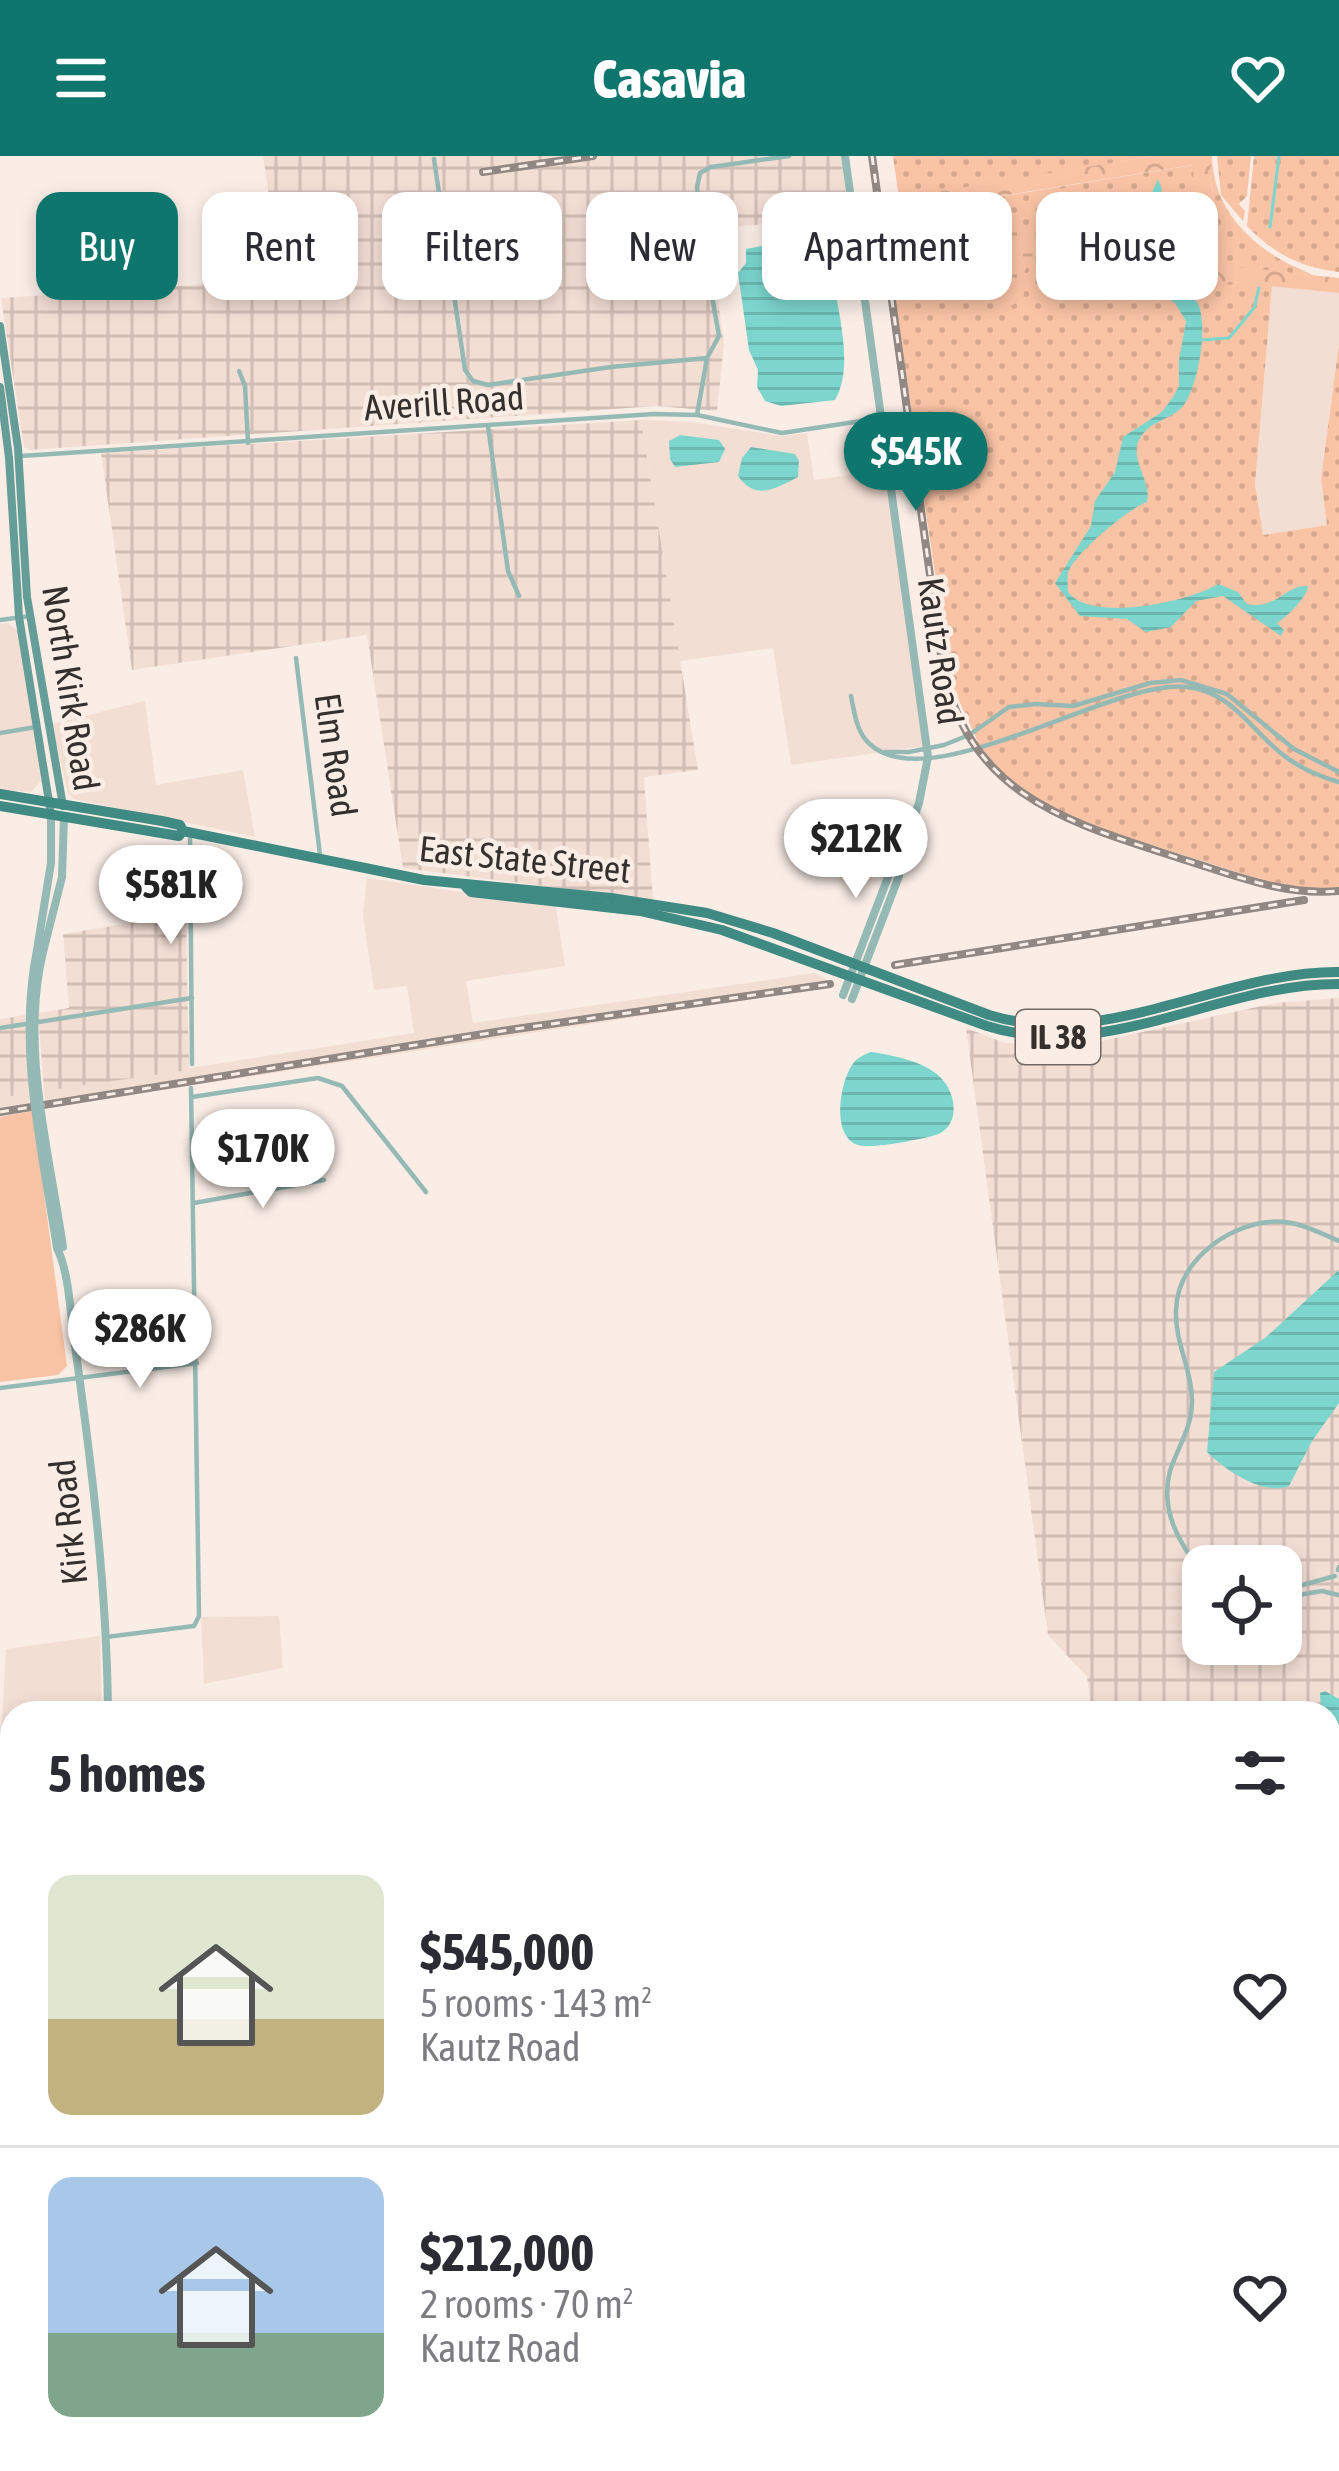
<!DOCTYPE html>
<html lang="en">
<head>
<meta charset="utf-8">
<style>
	:root { --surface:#fff; --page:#f7f7f7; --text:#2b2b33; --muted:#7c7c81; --line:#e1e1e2; --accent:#0f766e }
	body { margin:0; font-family:"Asap Condensed",sans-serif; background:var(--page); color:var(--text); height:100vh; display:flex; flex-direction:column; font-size:45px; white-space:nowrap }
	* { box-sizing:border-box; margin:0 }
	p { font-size:39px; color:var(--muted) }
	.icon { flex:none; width:66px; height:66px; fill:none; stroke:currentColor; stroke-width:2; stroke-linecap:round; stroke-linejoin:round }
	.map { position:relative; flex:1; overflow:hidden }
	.side { position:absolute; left:0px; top:1545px; width:1341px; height:771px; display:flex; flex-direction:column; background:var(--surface); border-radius:36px 36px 0 0; box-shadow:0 6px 18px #0003 }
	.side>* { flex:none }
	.hud { position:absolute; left:36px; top:36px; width:1269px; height:108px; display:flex; gap:24px }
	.controls { position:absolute; left:1182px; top:1389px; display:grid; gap:24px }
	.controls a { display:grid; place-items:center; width:120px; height:120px; border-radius:24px; background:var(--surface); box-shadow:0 6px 18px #0003; font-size:60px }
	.price { position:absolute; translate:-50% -102px; padding:0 27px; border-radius:42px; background:#fff; color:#222; font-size:39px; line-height:78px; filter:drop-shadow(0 3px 6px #0008) }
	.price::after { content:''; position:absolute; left:50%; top:72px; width:36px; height:27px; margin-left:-18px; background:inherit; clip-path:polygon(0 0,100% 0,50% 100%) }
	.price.current { background:var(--accent); color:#fff }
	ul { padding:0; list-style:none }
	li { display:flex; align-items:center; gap:36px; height:300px; padding:0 48px }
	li+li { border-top:3px solid var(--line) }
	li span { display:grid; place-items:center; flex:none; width:336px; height:240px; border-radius:24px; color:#555 }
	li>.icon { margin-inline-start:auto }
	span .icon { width:144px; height:144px; fill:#fffc; stroke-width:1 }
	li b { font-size:51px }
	h2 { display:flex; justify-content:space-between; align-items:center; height:144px; padding:0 48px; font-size:51px }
	.tag { padding:0 42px; border-radius:24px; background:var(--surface); box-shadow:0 6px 18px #0003; font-size:42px; line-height:108px }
	.tag.current { background:var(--accent); color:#fff }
	header { display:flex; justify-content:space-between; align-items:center; height:156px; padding:0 48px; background:var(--accent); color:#fff; font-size:54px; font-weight:800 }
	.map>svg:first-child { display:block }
	.built { fill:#f3ded4 }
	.industrial { fill:url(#industrial-grid); fill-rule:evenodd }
	.grass { fill:url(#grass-dots) }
	.forest { fill:url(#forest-crowns) }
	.wetland { fill:url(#wetland-marsh) }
	.pitch { fill:#f9c3a5 }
	.water { fill:url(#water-rules) }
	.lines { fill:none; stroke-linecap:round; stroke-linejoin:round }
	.stream { stroke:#7cd6ce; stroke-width:3 }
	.minor { stroke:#95b9b5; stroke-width:4.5 }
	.tertiary { stroke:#95b9b5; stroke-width:8 }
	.secondary { stroke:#659d98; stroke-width:8 }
	.primary { stroke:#3f8a83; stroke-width:10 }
	.rail-casing { stroke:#918883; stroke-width:8 }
	.rail { stroke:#faede6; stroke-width:3; stroke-dasharray:9; stroke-linecap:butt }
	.tertiary-bridge { stroke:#95b9b5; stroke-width:8 }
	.labels { text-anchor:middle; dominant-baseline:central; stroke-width:9; stroke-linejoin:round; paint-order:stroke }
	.shield { fill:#faede6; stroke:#706964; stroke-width:3 }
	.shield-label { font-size:33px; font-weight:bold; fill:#35302d }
	.street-label { font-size:36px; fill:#35302d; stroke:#faede6 }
</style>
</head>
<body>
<header><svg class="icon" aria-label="menu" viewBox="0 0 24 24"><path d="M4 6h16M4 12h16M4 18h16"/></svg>Casavia<svg class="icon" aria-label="heart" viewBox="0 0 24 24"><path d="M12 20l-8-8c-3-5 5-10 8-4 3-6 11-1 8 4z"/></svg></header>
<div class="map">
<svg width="1339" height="2315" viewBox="0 0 1339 2315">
	<defs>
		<pattern id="industrial-grid" width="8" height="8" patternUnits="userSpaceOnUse" patternTransform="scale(3)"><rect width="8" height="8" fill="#f3ded4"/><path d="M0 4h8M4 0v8" fill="none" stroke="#d1bfb6"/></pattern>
		<pattern id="grass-dots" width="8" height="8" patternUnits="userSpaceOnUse" patternTransform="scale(3)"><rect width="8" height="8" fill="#f9c3a5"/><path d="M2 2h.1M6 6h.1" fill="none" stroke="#d6a88e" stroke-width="1.8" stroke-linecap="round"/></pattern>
		<pattern id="forest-crowns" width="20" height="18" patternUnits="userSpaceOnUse" patternTransform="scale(3)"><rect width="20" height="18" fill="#f9c3a5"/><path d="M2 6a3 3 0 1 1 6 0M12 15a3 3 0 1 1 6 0" fill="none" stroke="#d6a88e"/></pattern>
		<pattern id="wetland-marsh" width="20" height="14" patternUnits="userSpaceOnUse" patternTransform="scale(3)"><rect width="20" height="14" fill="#f9c3a5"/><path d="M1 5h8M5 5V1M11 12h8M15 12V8" fill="none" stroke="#d6a88e"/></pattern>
		<pattern id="water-rules" width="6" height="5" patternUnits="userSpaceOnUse" patternTransform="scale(3)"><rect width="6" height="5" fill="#7cd6ce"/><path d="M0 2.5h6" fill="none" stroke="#6cb8b1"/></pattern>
	</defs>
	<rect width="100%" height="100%" fill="#faede6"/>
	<g class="built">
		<polygon points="1272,130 1339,137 1339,187 1321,323 1327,369 1263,379 1255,328"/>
		<polygon points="641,264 692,266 781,280 807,277 814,324 885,314 925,590 791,609 773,492 680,505"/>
		<polygon points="8,467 18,475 32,558 41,625 31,636 0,634 0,468"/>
		<polygon points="145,545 156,629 243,614 255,681 74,643 68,637 52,568"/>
		<polygon points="367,722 556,750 565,810 466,825 473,867 815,817 837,830 46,952 44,935 414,877 407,830 374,834 363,760"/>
		<polygon points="30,937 33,955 0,961 0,942"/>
		<polygon points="279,1460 283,1512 204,1528 201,1461"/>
		<polygon points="100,1480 102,1557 12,1557 12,1860 0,1860 0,1601 6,1493"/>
	</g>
	<g class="industrial">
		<polygon points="263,0 841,0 849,61 708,73 724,188 717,255 656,250 30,294 24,291 1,142 281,123"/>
		<polygon points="641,264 698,614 644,621 653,744 403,712 367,479 132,514 101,297"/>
		<polygon points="186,758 189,914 44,935 38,857 69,852 63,778"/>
		<path d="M1339,842V1671L1329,1672V1557H1092L1087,1521L1048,1479L966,872L1005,887L1083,889L1275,847ZM1203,1410H1281V1488H1203Z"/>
		<polygon points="25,859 30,937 0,942 0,863"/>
		<polygon points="1339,1746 1339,2315 1169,2315 1167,2304 1329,2304 1329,1747"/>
		<polygon points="0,1860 12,1860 12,2027 0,2029"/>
		<polygon points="12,2047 12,2304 145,2304 148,2315 0,2315 0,2049"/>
		<polygon points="543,2304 958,2304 960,2315 544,2315"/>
	</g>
	<g class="grass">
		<polygon points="893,0 1153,0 899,43"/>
		<path d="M1212,0C1213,45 1239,78 1278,102C1289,109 1304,114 1312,119L1228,111L1223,107L1210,17Z"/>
		<polygon points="1217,0 1251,0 1247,40 1239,48 1245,55 1243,65 1221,39"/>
		<path d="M1254,0H1339V116C1301,112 1273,97 1247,70Z"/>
		<polygon points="1193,9 1210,124 1272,130 1255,328 1263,379 1327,369 1321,323 1339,187 1339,733 1284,731 1080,666 1047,652 1019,633 982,595 951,527 886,82 904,79 901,57"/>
	</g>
	<polygon class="forest" points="1153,0 1212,0 1210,18 1223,106 1227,110 1339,122 1339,137 1210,124 1192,9 858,63 856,49"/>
	<polygon class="wetland" points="987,50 1014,75 1030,74 1033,105 1025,114 1024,140 1013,149 996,146 988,130 980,126 908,104 904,84 907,65"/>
	<polygon class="pitch" points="33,955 67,1210 58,1219 0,1226 0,961"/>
	<g class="water">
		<path d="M1158,23L1162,34L1144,73L1149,102L1144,123C1157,131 1184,131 1195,143C1211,162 1198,233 1183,250C1170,265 1149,264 1139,284C1129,304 1152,325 1147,346C1128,353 1076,396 1068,416C1067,418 1068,434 1068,436C1091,467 1189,446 1218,428L1238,436L1247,448C1277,454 1286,428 1308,430C1307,441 1287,461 1277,467L1284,474L1281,480L1223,440L1196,445L1171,471L1146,476L1127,463L1080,460L1055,427L1091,370L1095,345L1115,316L1123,281L1162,256L1173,241L1179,230V204L1186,165L1175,147L1164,140L1130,123L1104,122L1097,116L1128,103L1134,93L1136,73Z"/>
		<path d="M786,85L796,87L807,109L822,105L830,110V127L835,132C840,166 853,213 835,244L781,250L765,245L757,231L758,214L749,194L738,117L746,107V93Z"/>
		<polygon points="680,279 719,284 725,293 719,306 675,311 670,303 669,285"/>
		<path d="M751,291L795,298L799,305L798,321C775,333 755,345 738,320L742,302Z"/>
		<path d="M871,896C892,899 924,905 940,921C958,938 961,974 932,980C917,984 873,993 858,989C830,980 840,922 855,905C858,902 867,897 871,896Z"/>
		<path d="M1339,1114V1247L1312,1285L1289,1330C1263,1340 1225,1314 1207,1296L1214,1216L1265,1182Z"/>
		<polygon points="1325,1535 1339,1543 1339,1642 1330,1640 1329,1635 1329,1557 1321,1557 1320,1537"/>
	</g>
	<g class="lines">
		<g class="stream">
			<polyline points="1270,71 1279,0"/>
			<polyline points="1201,184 1229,182 1254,152 1259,132"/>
		</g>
		<g class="minor">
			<polyline points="434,3 465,214 473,225 488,229 611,211 707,202"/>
			<polyline points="239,215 245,230 248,287"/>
			<polyline points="697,259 707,202 719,180 701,78 697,31 700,17 711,11 789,0"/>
			<polyline points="488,270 508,415 519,440"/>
			<polyline points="21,300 654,258 697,259 782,277 881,262"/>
			<polyline points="0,464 30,460"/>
			<polyline points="296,502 320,699"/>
			<path d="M851,540C854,555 856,571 865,583C920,651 1110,522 1187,531C1232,536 1250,573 1282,598C1299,612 1318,620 1339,626"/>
			<polyline points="0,577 36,571"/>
			<polyline points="885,596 909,596 944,589 969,579 1009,551 1035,548 1073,550 1150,527 1181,524 1227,538 1294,593 1339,616"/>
			<polyline points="190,676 192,908"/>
			<polyline points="0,872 192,842"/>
			<polyline points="192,941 318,922 342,930 426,1036"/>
			<polyline points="194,1047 324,1024"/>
			<polyline points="0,1232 197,1207"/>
			<polyline points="1338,1414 1339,1411"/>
			<path d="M1203,1415C1178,1389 1160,1352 1170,1315C1178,1290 1192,1272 1192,1245C1192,1214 1175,1187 1176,1155C1177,1107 1224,1071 1268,1066C1294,1063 1316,1075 1339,1085"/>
			<polyline points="1281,1435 1335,1420"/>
			<polyline points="1281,1442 1322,1435 1338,1439"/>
			<polyline points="106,1481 194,1470 199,1460 191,932"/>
			<polyline points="1329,1882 1339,1880"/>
			<polyline points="1329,2090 1339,2089"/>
			<polyline points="614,2304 616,2315"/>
			<polyline points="947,2304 948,2315"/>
		</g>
		<g class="tertiary">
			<polyline points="845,0 928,601 919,647 898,708 899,720 852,843"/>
			<polyline points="37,794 51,707 51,658"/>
			<polyline points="43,796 62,721 64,661"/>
			<polyline points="843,839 890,716 897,709"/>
			<path d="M57,1092C70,1119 70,1159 75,1190C92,1311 107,1435 108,1557"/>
			<polyline points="153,2304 156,2315"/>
		</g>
		<g class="secondary">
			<polyline points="0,170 18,292 27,441 63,650"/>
			<polyline points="0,231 9,302 19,461 51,658"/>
			<polyline points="1329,1678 1339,1676"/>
			<polyline points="0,2033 12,2031"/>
			<polyline points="0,2044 12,2042"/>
		</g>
		<g class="primary">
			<path d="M0,638L162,665L180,669L183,675L424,724L611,742L707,757L773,777L989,859C1106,895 1221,815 1339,816"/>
			<polyline points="0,650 179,680 183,675"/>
			<path d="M466,731L471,736L640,755L722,774L987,870C1106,908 1220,827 1339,828"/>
		</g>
		<g class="rail-casing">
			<g id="rail">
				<path d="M872,0L942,506C967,642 1072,667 1185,704C1236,720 1285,740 1339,735"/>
				<polyline points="483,16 593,0"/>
				<polyline points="895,809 1304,744"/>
				<polyline points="0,956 502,875 830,828"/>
				<polyline points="709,2304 711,2315"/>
			</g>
		</g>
		<use href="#rail" class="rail"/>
		<g class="tertiary-bridge">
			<path d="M37,794C17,893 42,993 57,1092"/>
			<path d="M43,796C20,892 49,994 63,1091"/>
		</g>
	</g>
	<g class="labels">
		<rect class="shield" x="1016" y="854" width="84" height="54" rx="9"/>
		<g class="shield-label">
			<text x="1058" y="881">IL 38</text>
		</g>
		<g class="street-label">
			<text transform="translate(444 246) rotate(-4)">Averill Road</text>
			<text transform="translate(941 495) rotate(82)">Kautz Road</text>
			<text transform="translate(71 532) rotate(81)">North Kirk Road</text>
			<text transform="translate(336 599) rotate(82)">Elm Road</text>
			<text transform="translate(525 703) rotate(6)">East State Street</text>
			<text transform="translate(68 1366) rotate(-96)">Kirk Road</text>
		</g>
	</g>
</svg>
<div class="controls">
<a><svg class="icon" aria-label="locate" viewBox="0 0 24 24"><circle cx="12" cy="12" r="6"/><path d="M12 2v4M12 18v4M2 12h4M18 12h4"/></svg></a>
</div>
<b class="price current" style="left:916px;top:358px">$545K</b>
<b class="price" style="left:856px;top:745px">$212K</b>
<b class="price" style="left:171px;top:791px">$581K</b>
<b class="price" style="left:263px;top:1055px">$170K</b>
<b class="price" style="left:140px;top:1235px">$286K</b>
<div class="hud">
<a class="tag current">Buy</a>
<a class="tag">Rent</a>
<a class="tag">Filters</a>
<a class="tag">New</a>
<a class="tag">Apartment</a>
<a class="tag">House</a>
</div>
<section class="side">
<h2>5 homes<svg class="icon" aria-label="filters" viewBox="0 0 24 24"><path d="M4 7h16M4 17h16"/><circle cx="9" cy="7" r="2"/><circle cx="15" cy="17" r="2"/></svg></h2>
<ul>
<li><span style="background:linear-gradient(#dfe7d0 60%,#c2b280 0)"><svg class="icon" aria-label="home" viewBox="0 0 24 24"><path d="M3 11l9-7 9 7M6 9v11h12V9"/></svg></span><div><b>$545,000</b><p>5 rooms · 143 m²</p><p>Kautz Road</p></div><svg class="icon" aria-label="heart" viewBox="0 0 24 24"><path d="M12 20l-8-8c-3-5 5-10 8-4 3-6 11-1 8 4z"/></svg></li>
<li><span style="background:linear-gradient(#a9c7e8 65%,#7fa58c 0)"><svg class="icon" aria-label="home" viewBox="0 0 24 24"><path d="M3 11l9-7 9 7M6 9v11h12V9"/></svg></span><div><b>$212,000</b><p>2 rooms · 70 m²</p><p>Kautz Road</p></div><svg class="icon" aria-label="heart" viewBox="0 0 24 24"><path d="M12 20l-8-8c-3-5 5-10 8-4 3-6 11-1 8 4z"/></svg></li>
</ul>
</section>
</div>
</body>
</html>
